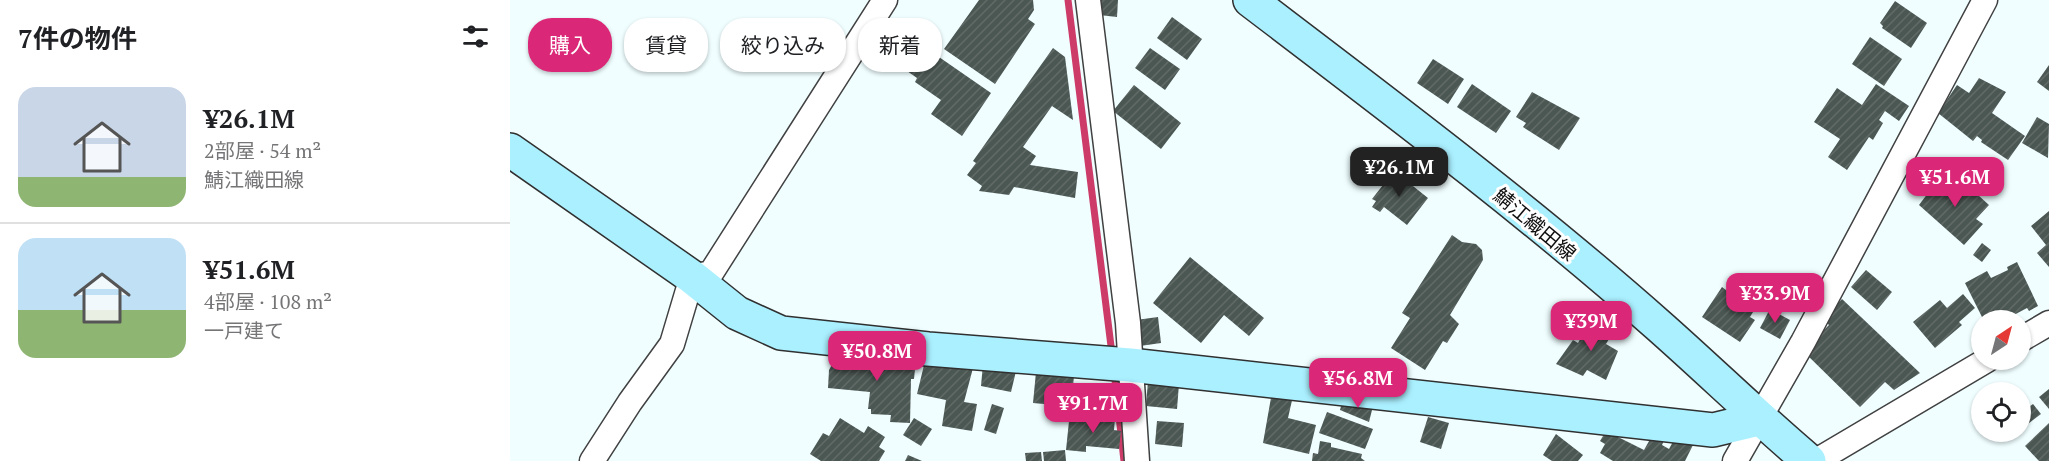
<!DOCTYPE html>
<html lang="ja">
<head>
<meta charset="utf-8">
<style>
	:root { --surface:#fff; --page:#f2f2f2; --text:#202124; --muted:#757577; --line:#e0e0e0; --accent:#db2777 }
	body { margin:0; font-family:"PT Serif","Noto Sans JP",serif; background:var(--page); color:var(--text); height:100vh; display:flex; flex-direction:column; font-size:22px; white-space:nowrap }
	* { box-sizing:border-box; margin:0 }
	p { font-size:20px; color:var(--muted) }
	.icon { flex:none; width:33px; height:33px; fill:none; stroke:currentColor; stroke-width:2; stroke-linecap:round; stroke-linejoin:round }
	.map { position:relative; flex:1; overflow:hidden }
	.side { display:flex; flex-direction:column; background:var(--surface); width:510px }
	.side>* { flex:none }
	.guide { position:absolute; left:18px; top:18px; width:570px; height:54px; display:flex; gap:12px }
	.needle { width:39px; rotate:36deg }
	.tools { position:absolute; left:1461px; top:310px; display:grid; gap:12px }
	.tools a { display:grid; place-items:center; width:60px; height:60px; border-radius:50%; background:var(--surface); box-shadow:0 2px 4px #0004; font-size:30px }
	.price { position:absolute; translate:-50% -51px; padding:0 14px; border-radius:12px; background:var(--accent); color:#fff; font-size:20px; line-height:39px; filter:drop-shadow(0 2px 3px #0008) }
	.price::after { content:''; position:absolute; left:50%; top:36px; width:18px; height:14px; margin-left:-9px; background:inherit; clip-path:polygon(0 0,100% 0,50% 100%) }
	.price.active { background:#222; color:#fff }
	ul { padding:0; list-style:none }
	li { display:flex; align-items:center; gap:18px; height:150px; padding:0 18px }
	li+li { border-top:2px solid var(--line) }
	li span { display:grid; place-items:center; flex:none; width:168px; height:120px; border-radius:18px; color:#555 }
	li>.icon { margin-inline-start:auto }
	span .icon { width:72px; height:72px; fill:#fffc; stroke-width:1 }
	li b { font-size:26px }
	h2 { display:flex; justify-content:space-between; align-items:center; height:72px; padding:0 18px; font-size:26px }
	.pill { padding:0 21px; border-radius:24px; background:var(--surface); box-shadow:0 2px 4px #0004; font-size:21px; line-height:54px }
	.pill.active { background:var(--accent); color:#fff }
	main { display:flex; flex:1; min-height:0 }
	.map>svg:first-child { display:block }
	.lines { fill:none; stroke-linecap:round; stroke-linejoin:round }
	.stream { stroke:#cd3c69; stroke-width:7 }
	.building { fill:url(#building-hatch) }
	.street-casing { stroke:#414141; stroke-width:27 }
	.secondary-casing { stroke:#303030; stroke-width:36 }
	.street { stroke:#fff; stroke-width:24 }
	.secondary { stroke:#abf0ff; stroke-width:33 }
	.labels { text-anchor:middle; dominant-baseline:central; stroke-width:6; stroke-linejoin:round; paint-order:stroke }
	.street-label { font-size:20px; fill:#0e0e0e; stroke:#fff }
</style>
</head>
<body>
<main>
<section class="side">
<h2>7件の物件<svg class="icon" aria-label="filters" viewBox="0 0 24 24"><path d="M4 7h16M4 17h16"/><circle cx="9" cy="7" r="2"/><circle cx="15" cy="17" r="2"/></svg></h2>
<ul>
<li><span style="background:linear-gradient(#c9d6e8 75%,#8fb573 0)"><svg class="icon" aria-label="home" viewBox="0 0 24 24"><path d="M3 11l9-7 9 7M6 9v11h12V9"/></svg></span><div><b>¥26.1M</b><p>2部屋 · 54 m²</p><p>鯖江織田線</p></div></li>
<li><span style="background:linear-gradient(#bfe0f5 60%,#8fb573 0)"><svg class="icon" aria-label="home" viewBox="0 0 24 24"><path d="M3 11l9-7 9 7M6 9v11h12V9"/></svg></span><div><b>¥51.6M</b><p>4部屋 · 108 m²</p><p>一戸建て</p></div></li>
</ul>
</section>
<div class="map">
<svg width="1539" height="461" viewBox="0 0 1539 461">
	<defs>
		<pattern id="building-hatch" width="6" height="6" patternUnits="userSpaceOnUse" patternTransform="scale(1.5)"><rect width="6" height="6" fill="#4b5753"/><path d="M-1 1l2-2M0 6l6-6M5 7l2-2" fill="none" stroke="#616a67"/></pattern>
	</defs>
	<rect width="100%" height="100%" fill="#f0feff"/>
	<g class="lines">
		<g class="stream">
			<polyline points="558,0 602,354"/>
			<polyline points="604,371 614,461"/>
		</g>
	</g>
	<g class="building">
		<polygon points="469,0 523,0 524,10 518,19 525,24 485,84 434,49"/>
		<polygon points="591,0 608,0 607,17 589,15"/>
		<polygon points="1385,1 1417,23 1401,48 1372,28 1373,26 1370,23"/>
		<polygon points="662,17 692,39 677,60 647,38"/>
		<polygon points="377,21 481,93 452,136 421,114 431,100 405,82 407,78 360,45"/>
		<polygon points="1360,37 1392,59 1374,86 1342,64"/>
		<polygon points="543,48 555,57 563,120 542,106 513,147 526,156 520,165 568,172 565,198 504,187 499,195 469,191 472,186 457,175 466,163 463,161"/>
		<polygon points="640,48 670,69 655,90 625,68"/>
		<polygon points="923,59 954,79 938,104 907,83"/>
		<polygon points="1539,65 1539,91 1527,82"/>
		<polygon points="1469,78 1496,92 1482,113 1515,136 1498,160 1471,142 1472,140 1467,136 1463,141 1428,113 1447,85 1459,93"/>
		<polygon points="962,84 1001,111 986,133 947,107"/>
		<polygon points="1366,84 1399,106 1389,121 1375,111 1369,120 1373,123 1363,140 1359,137 1337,170 1318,157 1330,139 1304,122 1327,88 1352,105"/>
		<polygon points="624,85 671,123 651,149 603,111"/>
		<polygon points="1022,92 1070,118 1049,150 1013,127 1016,123 1006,117"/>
		<polygon points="1527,117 1539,124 1538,158 1512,143"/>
		<polygon points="901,158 917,170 905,186 889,173"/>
		<polygon points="884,171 918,198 897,225 874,207 870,212 862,207 866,201 862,199"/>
		<polygon points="1433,173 1454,191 1458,186 1479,205 1466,219 1473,224 1454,245 1409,205"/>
		<polygon points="1539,211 1539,267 1527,253 1536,245 1521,226"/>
		<polygon points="942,235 952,242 966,244 972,250 973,260 940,315 949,324 937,343 933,341 915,370 881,348 900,318 892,313"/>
		<polygon points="1472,243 1481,250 1472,262 1463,255"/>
		<polygon points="680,257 754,318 739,336 714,315 691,343 643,303"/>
		<polygon points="1507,262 1528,306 1519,311 1517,308 1502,316 1503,318 1498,321 1474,321 1455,283 1477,271 1481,278 1498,270 1497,267"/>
		<polygon points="1356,270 1382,292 1367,310 1341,287"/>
		<polygon points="1212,287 1224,296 1228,290 1248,304 1240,317 1245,320 1230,342 1192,317"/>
		<polygon points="1453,294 1465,308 1449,322 1452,325 1425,348 1403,322 1430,300 1437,308"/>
		<polygon points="1332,299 1410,373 1384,390 1375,382 1350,407 1293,351 1319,325 1313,319"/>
		<polygon points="1260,309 1280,320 1270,339 1250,328"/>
		<polygon points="648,317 651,343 630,346 626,320"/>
		<polygon points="1082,318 1104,331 1096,344 1108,351 1096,380 1077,370 1073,376 1046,364 1063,340 1068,343"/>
		<polygon points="329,352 406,359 404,379 401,379 400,423 380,422 381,415 361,414 361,409 358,409 360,392 318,388 319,370"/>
		<polygon points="415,361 463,368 454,402 467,404 462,431 432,426 436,400 407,394"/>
		<polygon points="473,364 507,367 501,392 471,386"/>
		<polygon points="526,372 564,376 562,397 568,397 567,407 523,403"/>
		<polygon points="638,381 669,384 667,409 636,406"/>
		<polygon points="1539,389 1539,409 1529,397"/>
		<polygon points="762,392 783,396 778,418 806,425 799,454 753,443"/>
		<polygon points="833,399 864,402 859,422 830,410"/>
		<polygon points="482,404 494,408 486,434 474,430"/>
		<polygon points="1523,404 1531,414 1510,430 1510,413"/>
		<polygon points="817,412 863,429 855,449 809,433"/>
		<polygon points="582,416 605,418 604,430 611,431 609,449 576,446 576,452 556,450 559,421 581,422"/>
		<polygon points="918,417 939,423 931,449 910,442"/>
		<polygon points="330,418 354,433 358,426 375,437 369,447 375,451 369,461 311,461 300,454 313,433 319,436"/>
		<polygon points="404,418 422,429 411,446 393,435"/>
		<polygon points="647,421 674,423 672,447 645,444"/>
		<polygon points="1539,423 1539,461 1529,461 1515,446"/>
		<polygon points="1096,431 1134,450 1143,434 1156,436 1152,445 1159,449 1165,438 1185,441 1175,461 1103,461 1090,453 1095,444 1090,441"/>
		<polygon points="1046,434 1073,455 1068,461 1042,461 1033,455"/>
		<polygon points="810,441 821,443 821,447 852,454 851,458 855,461 802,461 803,453 808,454"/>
		<polygon points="555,450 556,461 534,461 533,452"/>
		<polygon points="531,452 532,461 516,461 515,453"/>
		<polygon points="398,455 412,461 395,461"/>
	</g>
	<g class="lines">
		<g class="street-casing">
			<g id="street">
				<polyline points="578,0 618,323 627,461"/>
				<polyline points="1510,340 1539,323"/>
				<polyline points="82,461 120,402 162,344 182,277 201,273 375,0"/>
				<polyline points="1225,461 1293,342 1475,0"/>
				<polyline points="1306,461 1477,360"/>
			</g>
		</g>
		<g class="secondary-casing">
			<g id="secondary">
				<path d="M740,0C878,105 1018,210 1148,325C1199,370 1247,417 1299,461"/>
				<polyline points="0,150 182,277 227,313 271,333 418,349 620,365 1203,430 1249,419"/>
			</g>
		</g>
		<use href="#street" class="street"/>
		<use href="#secondary" class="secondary"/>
	</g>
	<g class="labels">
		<g class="street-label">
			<text transform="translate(1025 224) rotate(40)">鯖江織田線</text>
		</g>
	</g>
</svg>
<div class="tools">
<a><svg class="needle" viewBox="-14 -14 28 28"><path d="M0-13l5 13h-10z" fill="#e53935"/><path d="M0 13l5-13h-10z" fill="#757577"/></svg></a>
<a><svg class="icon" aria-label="locate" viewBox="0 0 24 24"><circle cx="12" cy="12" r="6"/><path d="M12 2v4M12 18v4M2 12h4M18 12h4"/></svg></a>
</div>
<b class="price active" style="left:889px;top:198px">¥26.1M</b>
<b class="price" style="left:1445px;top:208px">¥51.6M</b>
<b class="price" style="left:1265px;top:324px">¥33.9M</b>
<b class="price" style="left:1081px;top:352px">¥39M</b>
<b class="price" style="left:367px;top:382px">¥50.8M</b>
<b class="price" style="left:848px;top:409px">¥56.8M</b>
<b class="price" style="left:583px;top:434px">¥91.7M</b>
<div class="guide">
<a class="pill active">購入</a>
<a class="pill">賃貸</a>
<a class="pill">絞り込み</a>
<a class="pill">新着</a>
</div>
</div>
</main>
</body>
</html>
